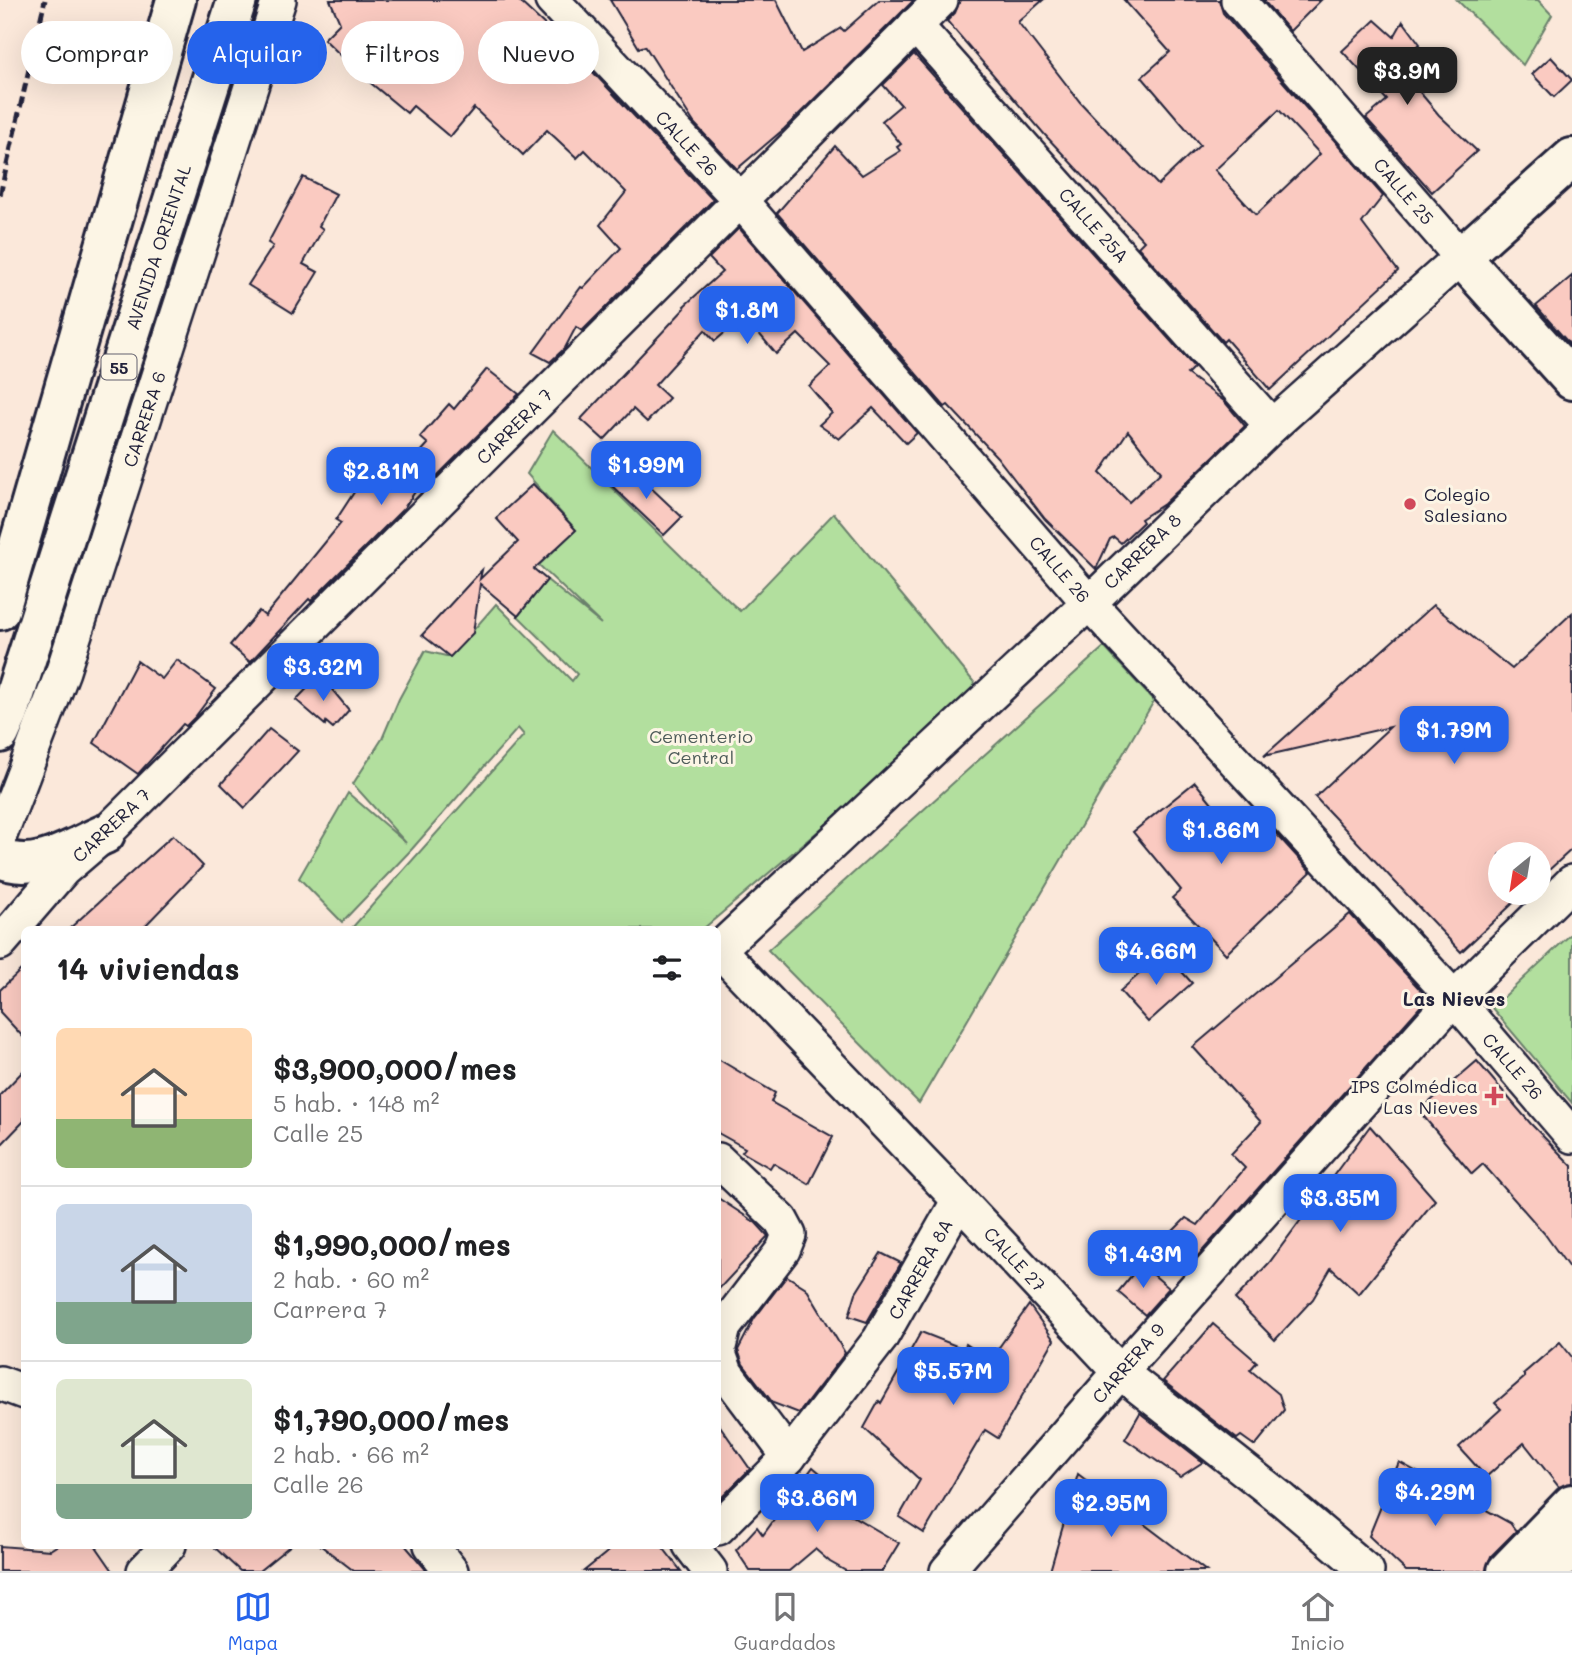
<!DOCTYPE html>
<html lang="es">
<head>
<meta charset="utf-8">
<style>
	:root { --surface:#fff; --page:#f6f6f6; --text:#202124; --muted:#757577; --line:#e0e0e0; --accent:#2563eb }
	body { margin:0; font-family:Mali,sans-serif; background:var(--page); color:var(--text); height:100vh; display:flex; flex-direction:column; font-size:26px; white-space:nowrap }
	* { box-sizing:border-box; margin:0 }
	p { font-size:23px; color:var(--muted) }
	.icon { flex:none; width:38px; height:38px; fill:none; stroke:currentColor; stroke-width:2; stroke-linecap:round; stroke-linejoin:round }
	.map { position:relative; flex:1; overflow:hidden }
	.drawer { position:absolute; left:21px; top:926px; width:700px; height:623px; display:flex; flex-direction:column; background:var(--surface); border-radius:10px; box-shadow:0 7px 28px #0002 }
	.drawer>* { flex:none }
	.top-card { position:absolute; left:21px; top:21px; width:700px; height:63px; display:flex; gap:14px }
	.needle { width:46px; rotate:210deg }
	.buttons { position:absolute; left:1488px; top:842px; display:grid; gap:14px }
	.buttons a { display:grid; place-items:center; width:63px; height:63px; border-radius:50%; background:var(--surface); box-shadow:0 7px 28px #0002; font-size:35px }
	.price { position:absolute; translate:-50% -60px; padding:0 16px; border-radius:14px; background:var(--accent); color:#fff; font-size:23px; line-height:46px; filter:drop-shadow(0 2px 4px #0008) }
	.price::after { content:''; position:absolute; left:50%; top:42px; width:21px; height:16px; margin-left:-10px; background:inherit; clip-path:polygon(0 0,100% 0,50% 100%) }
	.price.active { background:#222; color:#fff }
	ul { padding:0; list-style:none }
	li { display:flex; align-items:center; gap:21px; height:175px; padding:0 35px }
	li+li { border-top:2px solid var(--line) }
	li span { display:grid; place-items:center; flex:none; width:196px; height:140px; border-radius:10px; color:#555 }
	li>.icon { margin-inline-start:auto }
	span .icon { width:84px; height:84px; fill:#fffc; stroke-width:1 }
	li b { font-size:30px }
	h2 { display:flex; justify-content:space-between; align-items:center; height:84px; padding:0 35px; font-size:30px }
	.pill { padding:0 24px; border-radius:32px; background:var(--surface); box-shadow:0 7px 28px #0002; font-size:24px; line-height:63px }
	.pill.active { background:var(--accent); color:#fff }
	.menu { display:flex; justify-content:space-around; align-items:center; height:98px; border-top:2px solid var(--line); background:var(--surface); font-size:19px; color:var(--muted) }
	.menu a { display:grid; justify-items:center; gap:4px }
	.menu .active { color:var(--accent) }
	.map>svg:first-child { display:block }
	.green { fill:#b2df9e; stroke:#6a806c; stroke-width:2 }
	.building { fill:#facac1; stroke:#22223b; stroke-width:2; fill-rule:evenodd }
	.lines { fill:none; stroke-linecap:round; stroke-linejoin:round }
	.minor-casing { stroke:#22223b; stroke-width:38 }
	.secondary-casing { stroke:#22223b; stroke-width:44 }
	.primary-casing { stroke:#22223b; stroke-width:44 }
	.minor { stroke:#fcf5e5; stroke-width:33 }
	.secondary { stroke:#fcf5e5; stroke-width:38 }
	.primary { stroke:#fcf5e5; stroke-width:38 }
	.rail { stroke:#22223b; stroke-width:5; stroke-dasharray:10 5; stroke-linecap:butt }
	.poi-dot { fill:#d1495b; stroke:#fcf5e5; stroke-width:2.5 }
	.labels { text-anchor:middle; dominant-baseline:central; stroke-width:6; stroke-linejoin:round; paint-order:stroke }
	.shield { fill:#fcf5e5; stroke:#63616e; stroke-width:2 }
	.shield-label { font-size:16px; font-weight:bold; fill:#22223b }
	.street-label { font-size:18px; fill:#22223b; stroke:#fcf5e5 }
	.poi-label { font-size:18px; fill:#22223b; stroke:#fcf5e5; text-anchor:start }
	.park-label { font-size:18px; fill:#4d5b59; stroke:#fcf5e5 }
	.neighbourhood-label { font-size:19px; font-weight:bold; fill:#22223b; stroke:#fcf5e5 }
</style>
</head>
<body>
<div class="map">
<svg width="1572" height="1571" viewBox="0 0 1572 1571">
	<rect width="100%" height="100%" fill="#fbe8da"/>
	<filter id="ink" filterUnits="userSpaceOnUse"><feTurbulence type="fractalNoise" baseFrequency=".0143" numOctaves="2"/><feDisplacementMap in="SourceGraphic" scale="14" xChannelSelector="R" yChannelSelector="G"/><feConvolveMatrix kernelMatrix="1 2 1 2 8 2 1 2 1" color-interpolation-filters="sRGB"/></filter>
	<g filter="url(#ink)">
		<g class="green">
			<polygon points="1457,0 1538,0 1552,15 1523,65"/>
			<polygon points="553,430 682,557 740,611 834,513 982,692 703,929 351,929 524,735 518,728 412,849 342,922 299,878 348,793 406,843 353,784 382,739 399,699 425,651 450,657 496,604 572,681 577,674 518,616 547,580 601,624 539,565 576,530 527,474"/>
			<polygon points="1104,647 1154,701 919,1103 768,950"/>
			<polygon points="1572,933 1572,1103 1492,1008"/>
		</g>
		<g class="building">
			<polygon points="330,0 518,0 575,53 713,200 582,331 576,327 565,348 550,362 533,353 581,287 583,288 621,248 600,225 626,192 585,150 577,158 547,130 523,155 474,108 450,137 413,106 407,113 361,75 324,39 340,23"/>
			<polygon points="610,0 776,0 802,52 841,28 844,31 879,0 914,0 784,129 737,169 694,123 645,46 639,48"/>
			<path d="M960,0H1043L1018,22L1080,102L1158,185L1200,145L1142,77L1170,52L1124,0H1219L1223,13L1383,196L1362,223L1398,271L1270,390L1226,339L1223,342L1138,247L1144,241L1045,135L947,21L955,13ZM1279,110L1320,154L1256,215L1215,170Z"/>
			<polygon points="1263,0 1321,0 1290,31"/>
			<polygon points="1375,20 1394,37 1403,21 1420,44 1397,65 1439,115 1477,151 1432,192 1366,118 1387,100 1374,86 1369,91 1364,88 1369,80 1342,51"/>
			<path d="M914,54L1194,367L1187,374L1224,401L1245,426L1164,504L1141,519L1143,522L1121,543L1114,537L1110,539L1096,569L1045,519L997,457L948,405L945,407L777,213L835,146L862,175L900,151L897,147L901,144L882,121L901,105L883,85ZM1128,431L1161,472L1129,502L1100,473Z"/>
			<polygon points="1551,57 1572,80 1554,97 1532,74"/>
			<polygon points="303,177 336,194 319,226 323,229 303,264 318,272 293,313 248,285 273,246 268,243"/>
			<polygon points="739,228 917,433 906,443 873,408 839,439 819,425 832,413 809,386 830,366 798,334 776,354 757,331 755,332 742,318 715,341 705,330 655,385 669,398 647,422 633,409 604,440 581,419 685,308 684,306 722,272 709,258"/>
			<polygon points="1572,276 1572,347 1536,306"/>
			<polygon points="487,369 519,394 426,487 421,483 404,508 311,601 309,599 250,662 230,645 259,611 265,616 341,523 336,520 362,480 383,494 428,444 420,437 449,404 454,409"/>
			<polygon points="629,467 682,517 664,535 611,485"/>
			<polygon points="533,484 576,530 534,569 547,580 518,616 480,584 473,633 450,657 422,635 482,570 480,579 518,542 496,518"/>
			<polygon points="1433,605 1512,669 1572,613 1572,849 1538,880 1538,854 1500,854 1500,892 1525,892 1461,952 1315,797 1390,727 1264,756"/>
			<polygon points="177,660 216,689 195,717 186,726 183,724 138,774 94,743 137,661 162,679"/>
			<polygon points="320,675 349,710 333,728 326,722 325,725 296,700"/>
			<polygon points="269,729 298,751 245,808 221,784"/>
			<polygon points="1195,782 1238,835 1259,815 1311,872 1226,954 1172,898 1181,890 1133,832"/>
			<polygon points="173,835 203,866 142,929 69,929"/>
			<polygon points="1350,914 1428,998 1196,1258 1171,1233 1186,1218 1198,1225 1245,1168 1231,1154 1261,1122 1193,1047"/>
			<polygon points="1164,952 1192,983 1148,1022 1120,991"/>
			<polygon points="24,967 24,1038 0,1012 0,990"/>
			<polygon points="718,1059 775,1093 771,1102 833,1137 809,1184 773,1163 770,1168 742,1152 745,1148 718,1133"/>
			<polygon points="1477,1061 1531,1124 1572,1166 1572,1272 1544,1233 1483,1164 1472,1174 1419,1111"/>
			<polygon points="24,1070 24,1121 0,1146 0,1095"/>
			<polygon points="1370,1126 1435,1200 1359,1294 1331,1268 1313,1299 1275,1340 1235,1299 1269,1263"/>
			<polygon points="718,1198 756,1223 768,1236 718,1290"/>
			<polygon points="881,1253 901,1263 867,1322 849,1316 856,1293"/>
			<polygon points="1141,1264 1169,1288 1145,1315 1118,1292"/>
			<polygon points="787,1276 806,1288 845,1353 799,1413 773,1403 743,1364 738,1350 754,1319"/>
			<polygon points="1029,1305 1054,1340 998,1438 985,1430 924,1533 899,1517 920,1480 864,1428 879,1401 881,1403 921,1332 964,1349 966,1344 990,1360"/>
			<polygon points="1213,1324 1257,1362 1250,1370 1279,1394 1284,1410 1255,1446 1241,1436 1237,1439 1163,1381"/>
			<polygon points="1560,1342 1572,1357 1572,1483 1559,1487 1524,1443 1486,1477 1459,1447 1501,1409 1495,1403 1525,1377 1523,1374"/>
			<polygon points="1140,1413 1203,1462 1180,1477 1125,1439"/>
			<polygon points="718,1423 750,1469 718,1501"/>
			<polygon points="1399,1462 1426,1477 1443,1511 1461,1496 1510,1523 1516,1531 1491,1556 1486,1571 1406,1571 1369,1536"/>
			<polygon points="813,1467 847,1496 839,1508 899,1543 882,1571 846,1571 830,1562 815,1549 789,1571 750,1571 736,1550 757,1527 763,1535"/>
			<polygon points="1078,1474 1206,1571 1050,1571"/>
			<polygon points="58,1545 95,1545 113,1571 0,1571 0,1546 50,1550"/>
			<polygon points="212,1545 291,1545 259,1571 240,1571"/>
			<polygon points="320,1545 405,1545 427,1571 354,1571"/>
			<polygon points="616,1545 661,1545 681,1571 584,1571"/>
		</g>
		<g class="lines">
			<g class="minor-casing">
				<g id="minor">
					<polyline points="552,0 740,200 1089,603 1454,998 1572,1136"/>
					<polyline points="915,25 1272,426"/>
					<polyline points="0,835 63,671 279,0"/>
					<polyline points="0,943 63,870 105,834 941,0"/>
					<polyline points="718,949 959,1200 1120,1372 1283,1500 1367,1571"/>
					<polyline points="718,950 1089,603 1272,426 1461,257 1238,0"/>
					<polyline points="718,1160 781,1220 789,1235 783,1250 724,1327 718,1351 726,1373 789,1457"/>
					<polyline points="0,1383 24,1392"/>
					<polyline points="718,1528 789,1457 880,1339 959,1200"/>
					<polyline points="431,1545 451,1571"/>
					<polyline points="690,1545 710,1571"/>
					<polyline points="144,1571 169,1545"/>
					<polyline points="947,1571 1120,1372 1454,998 1572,882"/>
				</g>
			</g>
			<g class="secondary-casing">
				<polyline id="secondary" points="1572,158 1461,257 1572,380"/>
			</g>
			<g class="primary-casing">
				<g id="primary">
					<polyline points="0,610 176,0"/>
					<polyline points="0,733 9,713 237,0"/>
					<path d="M0,858C35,874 72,848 105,834"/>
					<polyline points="1507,1571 1572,1504"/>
					<polyline points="1549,1571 1572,1546"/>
				</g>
			</g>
			<use href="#minor" class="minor"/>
			<use href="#secondary" class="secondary"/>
			<use href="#primary" class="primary"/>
			<polyline class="rail" points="0,195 45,0"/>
		</g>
	</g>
	<g class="poi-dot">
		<circle cx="1410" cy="504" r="7"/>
		<path d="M1490.5 1085.5h7v7h7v7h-7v7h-7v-7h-7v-7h7z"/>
	</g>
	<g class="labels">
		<rect class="shield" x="101.5" y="354.5" width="35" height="25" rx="5"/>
		<g class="shield-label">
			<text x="119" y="367">55</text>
		</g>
		<g class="street-label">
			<text transform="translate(687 143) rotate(47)">CALLE 26</text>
			<text transform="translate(1404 191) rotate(49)">CALLE 25</text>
			<text transform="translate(1094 225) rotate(48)">CALLE 25A</text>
			<text transform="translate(158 247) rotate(-72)">AVENIDA ORIENTAL</text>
			<text transform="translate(144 419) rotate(-72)">CARRERA 6</text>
			<text transform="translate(514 426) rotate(-45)">CARRERA 7</text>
			<text transform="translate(1142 551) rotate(-44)">CARRERA 8</text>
			<text transform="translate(1060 569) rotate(49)">CALLE 26</text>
			<text transform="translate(111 825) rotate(-43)">CARRERA 7</text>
			<text transform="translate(1513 1066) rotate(49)">CALLE 26</text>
			<text transform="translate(1015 1259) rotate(47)">CALLE 27</text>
			<text transform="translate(920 1269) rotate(-61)">CARRERA 8A</text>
			<text transform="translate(1128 1363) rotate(-49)">CARRERA 9</text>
		</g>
		<g class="poi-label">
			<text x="1424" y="494">Colegio<tspan x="1424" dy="21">Salesiano</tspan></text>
			<text x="1478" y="1086" text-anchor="end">IPS Colmédica<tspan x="1478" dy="21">Las Nieves</tspan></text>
		</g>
		<g class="park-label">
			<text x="701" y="736">Cementerio<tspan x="701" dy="21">Central</tspan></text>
		</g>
		<g class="neighbourhood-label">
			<text x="1454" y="998">Las Nieves</text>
		</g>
	</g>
</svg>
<div class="buttons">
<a><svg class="needle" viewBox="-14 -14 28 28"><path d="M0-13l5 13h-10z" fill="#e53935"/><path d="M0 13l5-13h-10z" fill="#757577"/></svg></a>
</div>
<b class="price active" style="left:1407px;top:107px">$3.9M</b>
<b class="price" style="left:747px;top:346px">$1.8M</b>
<b class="price" style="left:646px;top:501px">$1.99M</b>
<b class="price" style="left:381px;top:507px">$2.81M</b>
<b class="price" style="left:323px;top:703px">$3.32M</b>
<b class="price" style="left:1454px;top:766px">$1.79M</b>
<b class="price" style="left:1221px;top:866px">$1.86M</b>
<b class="price" style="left:1156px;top:987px">$4.66M</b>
<b class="price" style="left:1340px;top:1234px">$3.35M</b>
<b class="price" style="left:1143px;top:1290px">$1.43M</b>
<b class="price" style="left:953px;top:1407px">$5.57M</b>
<b class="price" style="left:1435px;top:1528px">$4.29M</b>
<b class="price" style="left:817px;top:1534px">$3.86M</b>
<b class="price" style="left:1111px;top:1539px">$2.95M</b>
<div class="top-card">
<a class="pill">Comprar</a>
<a class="pill active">Alquilar</a>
<a class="pill">Filtros</a>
<a class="pill">Nuevo</a>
</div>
<section class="drawer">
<h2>14 viviendas<svg class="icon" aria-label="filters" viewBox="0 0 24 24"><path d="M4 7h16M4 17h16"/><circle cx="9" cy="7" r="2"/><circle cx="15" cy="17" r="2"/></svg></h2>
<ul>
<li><span style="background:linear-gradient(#ffd9b3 65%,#8fb573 0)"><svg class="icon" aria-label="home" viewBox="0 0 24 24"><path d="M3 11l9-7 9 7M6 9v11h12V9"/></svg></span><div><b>$3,900,000/mes</b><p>5 hab. · 148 m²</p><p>Calle 25</p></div></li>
<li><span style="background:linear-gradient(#c9d6e8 70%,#7fa58c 0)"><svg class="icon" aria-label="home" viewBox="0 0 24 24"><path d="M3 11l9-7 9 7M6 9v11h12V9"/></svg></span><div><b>$1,990,000/mes</b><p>2 hab. · 60 m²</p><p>Carrera 7</p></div></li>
<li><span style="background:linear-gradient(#dfe7d0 75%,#7fa58c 0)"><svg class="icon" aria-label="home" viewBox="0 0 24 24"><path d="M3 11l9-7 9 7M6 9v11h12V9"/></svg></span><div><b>$1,790,000/mes</b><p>2 hab. · 66 m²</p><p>Calle 26</p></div></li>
</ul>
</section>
</div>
<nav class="menu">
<a class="active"><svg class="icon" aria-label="map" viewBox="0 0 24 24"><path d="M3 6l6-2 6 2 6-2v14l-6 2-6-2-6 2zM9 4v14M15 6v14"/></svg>Mapa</a>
<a><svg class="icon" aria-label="saved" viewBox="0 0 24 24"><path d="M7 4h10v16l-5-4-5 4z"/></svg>Guardados</a>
<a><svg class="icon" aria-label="home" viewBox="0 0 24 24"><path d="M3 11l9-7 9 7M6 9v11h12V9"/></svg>Inicio</a>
</nav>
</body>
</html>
